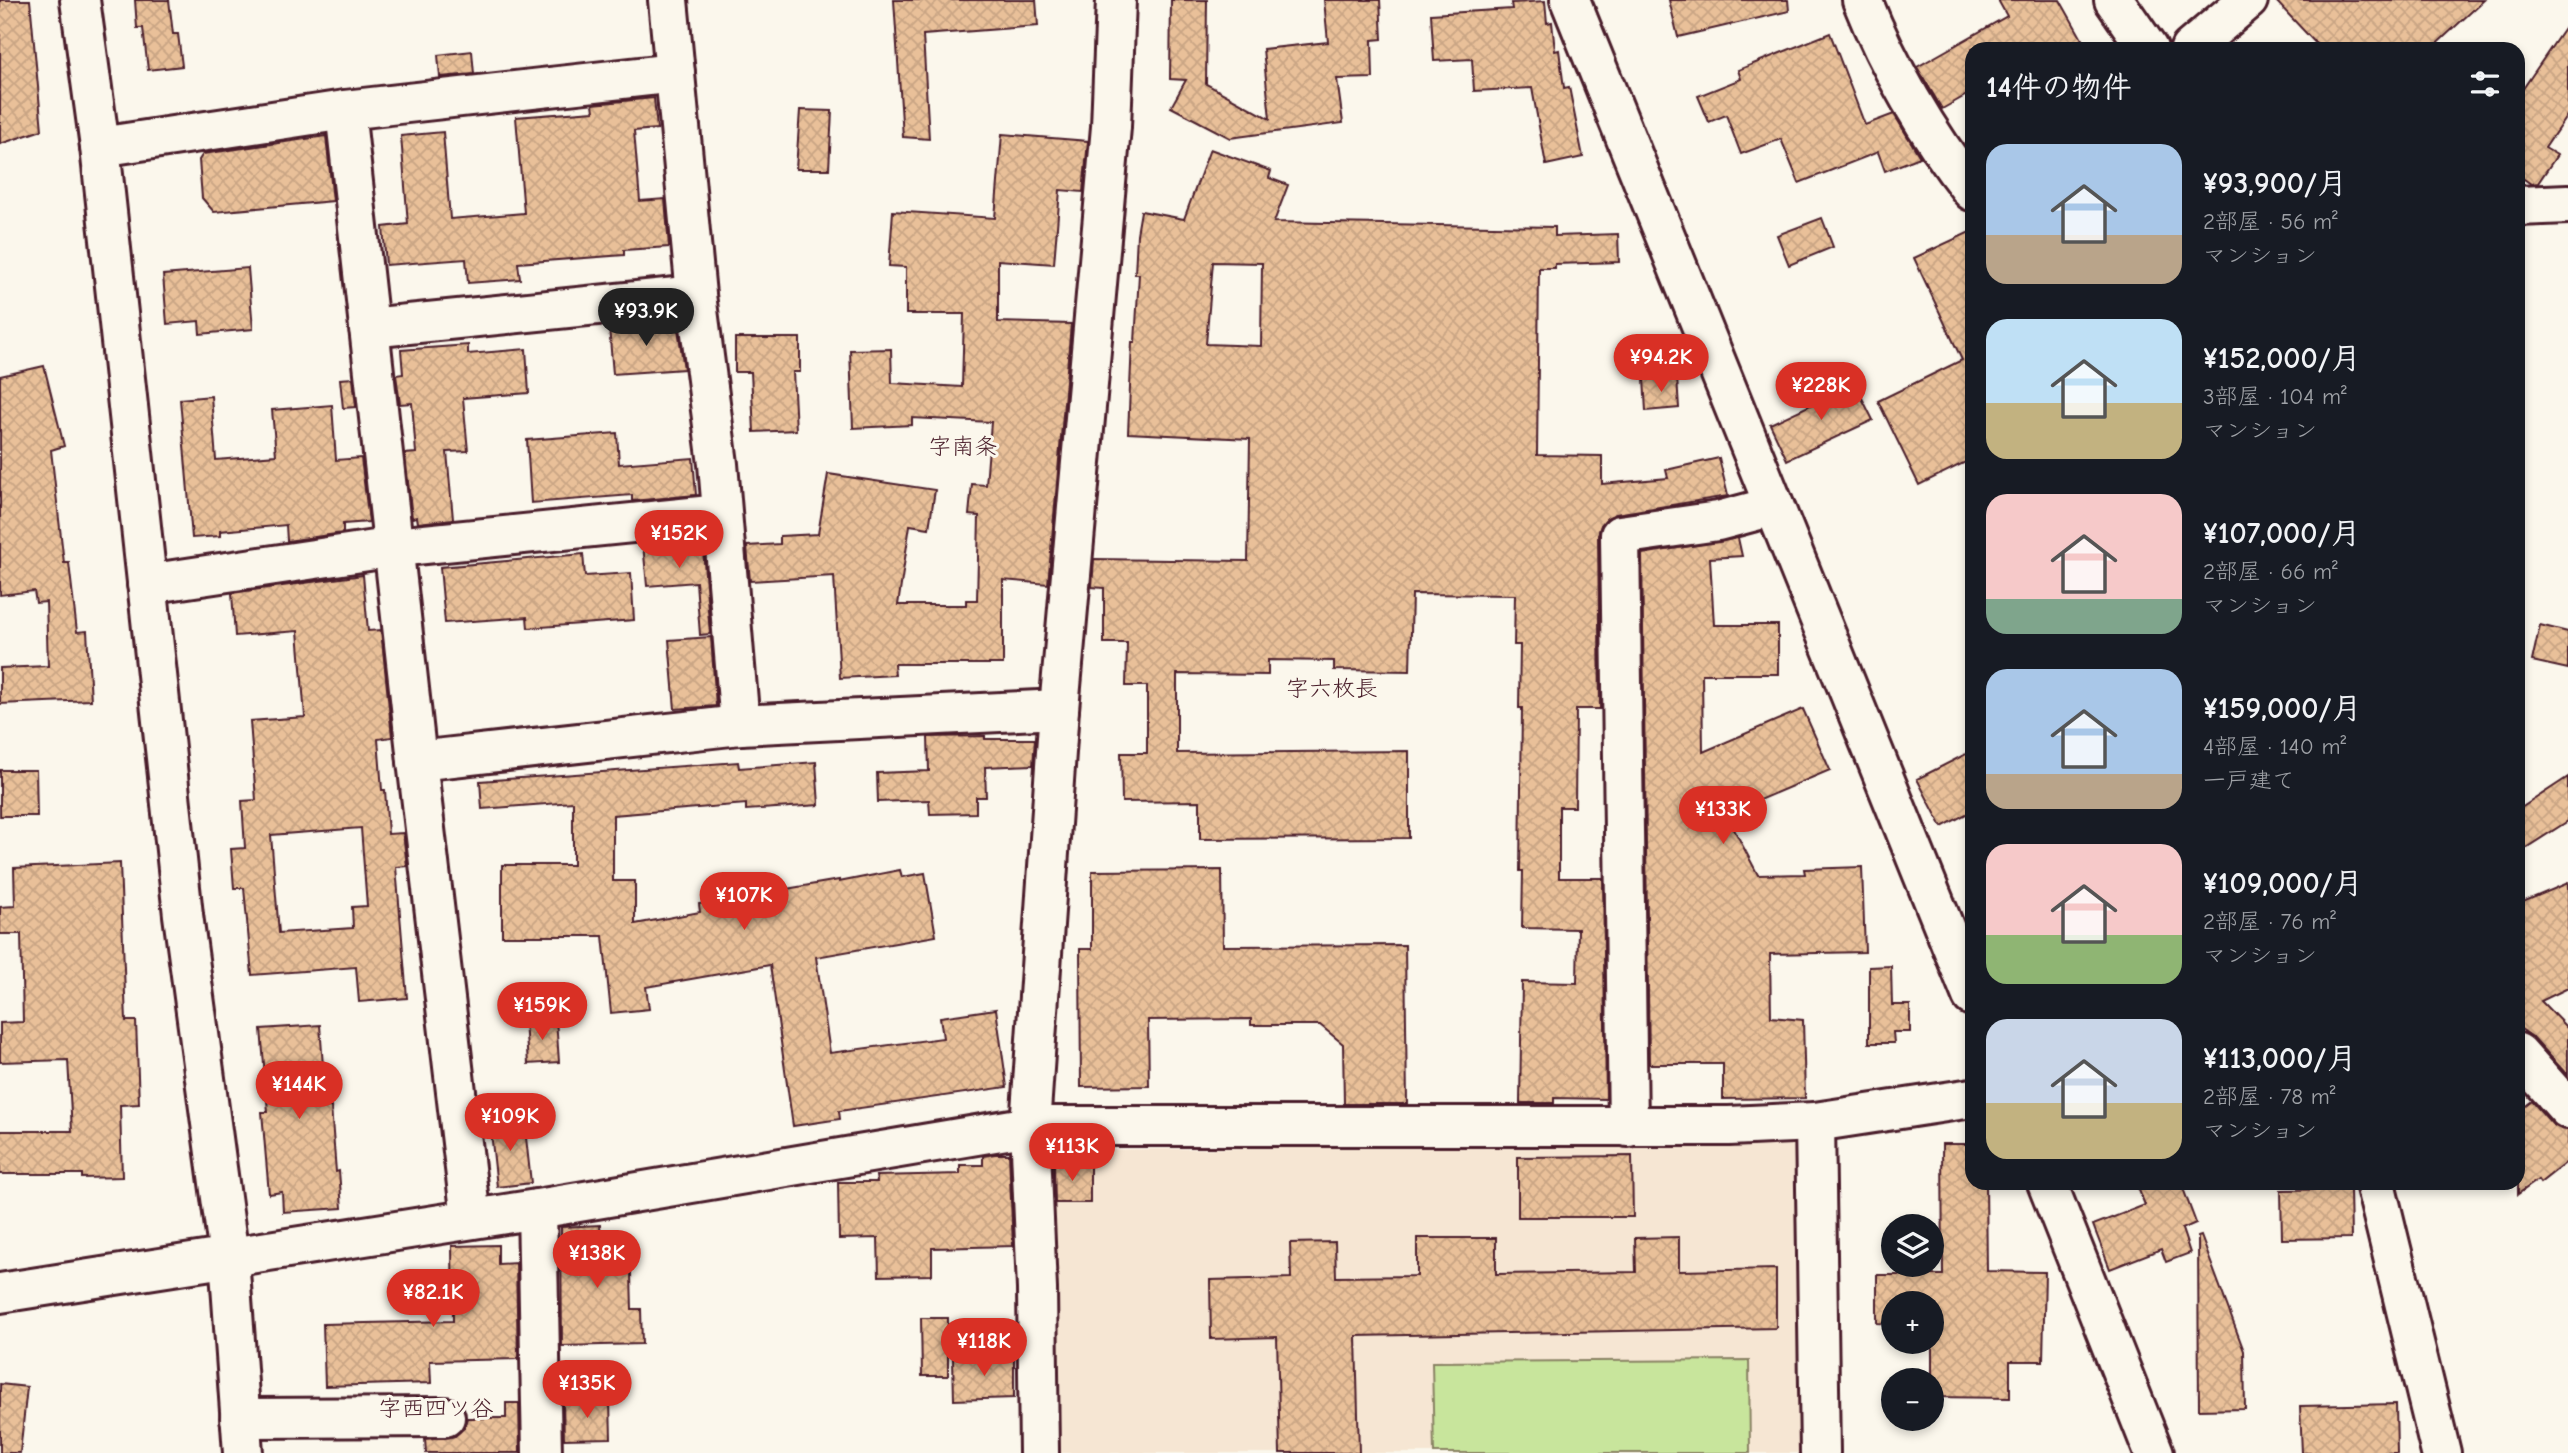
<!DOCTYPE html>
<html lang="ja">
<head>
<meta charset="utf-8">
<style>
	:root { --surface:#171b24; --page:#20242c; --text:#f1f3f6; --muted:#9ea1a6; --accent:#d93025 }
	body { margin:0; font-family:"Comic Neue","Klee One",sans-serif; background:var(--page); color:var(--text); height:100vh; display:flex; flex-direction:column; font-size:26px; white-space:nowrap }
	* { box-sizing:border-box; margin:0 }
	p { font-size:23px; color:var(--muted) }
	.icon { flex:none; width:38px; height:38px; fill:none; stroke:currentColor; stroke-width:2; stroke-linecap:round; stroke-linejoin:round }
	.map { position:relative; flex:1; overflow:hidden }
	.drawer { position:absolute; left:1965px; top:42px; width:560px; height:1148px; display:flex; flex-direction:column; background:var(--surface); border-radius:21px; box-shadow:0 4px 10px #0003 }
	.drawer>* { flex:none }
	.tools { position:absolute; left:1881px; top:1214px; display:grid; gap:14px }
	.tools a { display:grid; place-items:center; width:63px; height:63px; border-radius:50%; background:var(--surface); box-shadow:0 4px 10px #0003; font-size:35px }
	.price { position:absolute; translate:-50% -60px; padding:0 16px; border-radius:24px; background:var(--accent); color:#fff; font-size:23px; line-height:46px; filter:drop-shadow(0 2px 4px #0008) }
	.price::after { content:''; position:absolute; left:50%; top:42px; width:21px; height:16px; margin-left:-10px; background:inherit; clip-path:polygon(0 0,100% 0,50% 100%) }
	.price.selected { background:#222; color:#fff }
	ul { padding:0; list-style:none }
	li { display:flex; align-items:center; gap:21px; height:175px; padding:0 21px }
	li span { display:grid; place-items:center; flex:none; width:196px; height:140px; border-radius:21px; color:#555 }
	li>.icon { margin-inline-start:auto }
	span .icon { width:84px; height:84px; fill:#fffc; stroke-width:1 }
	li b { font-size:30px }
	h2 { display:flex; justify-content:space-between; align-items:center; height:84px; padding:0 21px; font-size:30px }
	.map>svg:first-child { display:block }
	.built { fill:#f6e6d3 }
	.grass { fill:#c8e59c; stroke:#898264; stroke-width:2 }
	.building { fill:url(#building-cross-hatch); stroke:#4a1f2b; stroke-width:2; fill-rule:evenodd }
	.lines { fill:none; stroke-linecap:round; stroke-linejoin:round }
	.minor-casing { stroke:#4a1f2b; stroke-width:44 }
	.minor { stroke:#fbf7ec; stroke-width:38 }
	.labels { text-anchor:middle; dominant-baseline:central; stroke-width:6; stroke-linejoin:round; paint-order:stroke }
	.quarter-label { font-size:23px; fill:#4a1f2b; stroke:#fbf7ec }
</style>
</head>
<body>
<div class="map">
<svg width="2568" height="1453" viewBox="0 0 2568 1453">
	<defs>
		<pattern id="building-cross-hatch" width="8" height="8" patternUnits="userSpaceOnUse" patternTransform="scale(1.75)"><rect width="8" height="8" fill="#e9c099"/><path d="M0 0l8 8M0 8l8-8" fill="none" stroke="#c9a584"/></pattern>
	</defs>
	<rect width="100%" height="100%" fill="#fbf7ec"/>
	<filter id="ink" filterUnits="userSpaceOnUse"><feTurbulence type="fractalNoise" baseFrequency=".0143" numOctaves="2"/><feDisplacementMap in="SourceGraphic" scale="14" xChannelSelector="R" yChannelSelector="G"/><feConvolveMatrix kernelMatrix="1 2 1 2 8 2 1 2 1" color-interpolation-filters="sRGB"/></filter>
	<g filter="url(#ink)">
		<polygon class="built" points="1799,1142 1800,1453 1058,1453 1053,1159 1062,1150"/>
		<polygon class="grass" points="1749,1360 1750,1453 1434,1453 1432,1362"/>
		<g class="building">
			<polygon points="0,0 30,0 42,130 0,144"/>
			<polygon points="135,0 169,0 173,34 178,34 182,66 148,70 143,28 137,28"/>
			<polygon points="894,0 1036,0 1038,26 923,35 929,139 903,137"/>
			<polygon points="1171,0 1207,0 1206,84 1270,119 1263,49 1328,42 1324,0 1380,0 1382,39 1372,40 1373,78 1337,79 1343,123 1230,138 1171,107 1186,80 1170,79"/>
			<polygon points="1669,0 1788,0 1789,11 1678,37"/>
			<polygon points="1998,0 2060,0 2082,39 2064,49 1972,49 1972,92 1942,109 1917,67 2007,16"/>
			<polygon points="2275,0 2484,0 2431,49 2321,49"/>
			<polygon points="1545,1 1547,23 1552,22 1555,51 1559,50 1564,88 1569,87 1583,157 1546,165 1532,88 1474,91 1472,59 1434,61 1431,14 1512,9 1511,3"/>
			<polygon points="2568,23 2568,114 2545,148 2557,155 2538,183 2531,184 2524,179 2518,184 2518,96"/>
			<polygon points="1830,33 1865,125 1894,114 1920,157 1885,171 1878,152 1799,183 1781,139 1741,154 1726,115 1709,122 1698,96 1741,79 1738,70"/>
			<polygon points="472,51 474,74 440,77 438,55"/>
			<polygon points="654,98 657,129 634,131 640,201 665,199 669,247 624,250 624,255 518,263 520,279 468,283 466,259 386,265 383,227 408,224 401,136 443,132 450,219 524,213 516,117 594,111 593,104"/>
			<polygon points="800,110 832,111 829,169 796,169"/>
			<polygon points="1002,134 1088,141 1083,192 1060,190 1054,264 998,260 998,322 1071,324 1048,584 1003,580 1003,664 894,664 895,675 840,678 834,576 750,581 747,546 780,544 780,536 818,534 828,474 935,490 929,528 910,525 898,605 966,605 966,600 977,600 979,516 969,515 972,484 986,485 991,422 912,418 912,425 853,428 850,350 891,349 892,383 962,387 964,314 906,314 906,267 889,266 893,211 995,218"/>
			<polygon points="326,136 333,201 214,212 202,198 199,160 203,154"/>
			<path d="M1210,149L1271,171L1269,178L1288,185L1274,222L1555,227V236L1618,234L1619,262L1555,264V268H1539L1537,455L1602,456V484L1668,478L1666,470L1719,458L1728,496L1616,514L1607,518L1601,525L1598,535L1600,709H1576L1575,807H1559V878H1603L1606,1099L1554,1098V1103H1520L1522,982L1577,983L1578,929L1522,928L1523,871H1520L1522,708H1519L1520,645H1514L1515,595L1412,594L1410,671L1334,670V661L1268,660V675L1177,674V753L1409,751V838L1200,839V801L1122,802L1121,753H1147V686H1126L1127,643H1104V588L1092,587L1094,559L1248,561L1250,439L1128,433L1132,342H1135L1139,274H1135L1137,234L1141,211L1184,219ZM1213,262L1262,263L1261,346L1206,344Z"/>
			<polygon points="1822,218 1833,247 1789,265 1777,235"/>
			<polygon points="1972,231 1972,459 1919,485 1878,401 1962,360 1914,258"/>
			<polygon points="248,268 253,329 200,334 199,321 167,324 163,275"/>
			<polygon points="677,322 684,369 613,374 609,327"/>
			<polygon points="735,338 800,338 800,372 793,372 796,430 754,432 751,372 735,372"/>
			<polygon points="468,345 468,354 526,349 529,393 463,398 468,451 447,452 453,519 418,523 417,517 412,518 405,454 416,453 412,403 400,404 396,375 403,374 401,350"/>
			<polygon points="44,366 64,446 51,450 64,563 69,563 77,632 87,631 91,700 0,704 0,668 48,666 46,602 36,603 34,591 0,595 0,376"/>
			<polygon points="1677,377 1679,408 1646,411 1644,379"/>
			<polygon points="353,378 356,407 343,408 340,379"/>
			<polygon points="1855,384 1873,420 1787,460 1770,424"/>
			<polygon points="211,396 216,460 276,455 272,410 332,405 336,460 361,458 369,522 343,524 343,533 287,541 286,525 220,531 220,536 192,538 180,399"/>
			<polygon points="617,433 619,464 693,458 696,495 632,501 632,495 531,503 527,440"/>
			<polygon points="702,538 710,634 700,635 696,582 647,586 643,544"/>
			<polygon points="1738,538 1742,556 1710,558 1714,625 1778,625 1778,674 1702,674 1703,752 1803,709 1830,770 1726,814 1758,875 1805,874 1804,869 1862,867 1865,952 1770,954 1771,1017 1803,1020 1805,1098 1723,1099 1723,1064 1649,1064 1642,554"/>
			<polygon points="583,554 585,576 631,573 634,620 528,628 527,617 445,623 440,567"/>
			<path d="M363,575L368,631L381,630L392,737L378,739L382,790H385L388,834L403,833L407,866L396,867L407,998L359,1002L356,967L252,975L244,888H234L231,849L245,848L242,801L256,800L250,721L305,717L298,631L235,636L232,593ZM361,828L367,906L352,907L353,928L279,933L271,835Z"/>
			<polygon points="2540,625 2568,632 2568,669 2532,661"/>
			<polygon points="711,637 716,706 675,709 669,640"/>
			<polygon points="985,736 985,739 1035,739 1033,765 985,767 986,797 976,797 976,813 930,814 929,800 878,802 877,773 929,771 928,737"/>
			<polygon points="1972,751 1972,811 1942,827 1917,779"/>
			<polygon points="738,762 739,768 816,762 819,805 746,810 746,804 613,815 613,881 635,881 635,924 700,912 699,904 839,880 839,882 900,870 902,877 925,873 936,936 816,957 830,1053 943,1038 940,1017 996,1009 1007,1087 839,1111 840,1119 793,1126 770,965 646,987 649,1009 611,1013 603,936 502,936 502,865 573,865 573,802 482,809 480,781"/>
			<polygon points="0,770 36,770 37,816 0,816"/>
			<polygon points="2568,777 2568,821 2518,853 2518,810"/>
			<polygon points="120,863 126,1021 136,1021 139,1104 120,1105 122,1177 82,1178 82,1174 0,1174 0,1131 72,1131 68,1060 0,1062 0,1023 23,1022 21,934 0,934 0,907 15,906 14,868"/>
			<polygon points="1222,870 1223,946 1405,945 1407,1104 1344,1104 1343,1044 1320,1025 1251,1025 1251,1019 1148,1020 1149,1086 1081,1087 1080,949 1092,949 1092,871"/>
			<polygon points="2568,883 2568,988 2541,1001 2568,1029 2568,1076 2534,1038 2518,1027 2518,904"/>
			<polygon points="1891,966 1892,1005 1910,1005 1910,1032 1893,1032 1894,1043 1869,1043 1869,967"/>
			<polygon points="556,1019 559,1062 528,1064 525,1021"/>
			<polygon points="320,1025 326,1107 331,1107 336,1172 339,1171 342,1208 283,1212 282,1192 269,1194 262,1112 268,1112 261,1029"/>
			<polygon points="2532,1101 2552,1124 2561,1129 2568,1130 2568,1161 2540,1183 2538,1180 2518,1194 2518,1112"/>
			<polygon points="524,1119 531,1183 497,1187 490,1123"/>
			<polygon points="1942,1144 1972,1144 1972,1183 1986,1183 1987,1271 2045,1272 2043,1361 2010,1361 2010,1398 1932,1397 1932,1304 1894,1304 1894,1324 1877,1323 1877,1275 1943,1275"/>
			<polygon points="995,1154 1009,1154 1013,1246 932,1248 932,1275 879,1276 878,1238 839,1239 838,1182 877,1182 876,1176 960,1174 960,1165 983,1165 983,1156"/>
			<polygon points="1632,1156 1633,1217 1518,1217 1518,1157"/>
			<polygon points="1054,1164 1090,1164 1090,1203 1055,1203"/>
			<polygon points="2136,1183 2181,1183 2196,1223 2182,1229 2190,1253 2166,1262 2161,1249 2110,1269 2093,1225 2145,1205"/>
			<polygon points="2350,1189 2351,1238 2282,1239 2281,1190"/>
			<polygon points="600,1225 601,1238 630,1238 632,1309 641,1309 642,1344 562,1346 561,1227"/>
			<polygon points="2201,1236 2244,1351 2245,1409 2199,1410 2198,1237"/>
			<polygon points="1679,1237 1679,1271 1776,1269 1776,1328 1356,1336 1359,1453 1280,1453 1277,1337 1211,1339 1210,1280 1291,1278 1290,1243 1335,1242 1336,1277 1417,1276 1417,1238 1496,1238 1496,1274 1636,1272 1635,1238"/>
			<polygon points="498,1245 498,1264 516,1263 518,1359 430,1361 431,1383 325,1386 323,1324 453,1321 452,1246"/>
			<polygon points="921,1318 948,1318 948,1376 922,1376"/>
			<polygon points="1014,1356 1014,1398 954,1400 953,1358"/>
			<polygon points="0,1384 27,1387 20,1453 0,1453"/>
			<polygon points="610,1401 611,1438 564,1439 563,1402"/>
			<polygon points="506,1403 519,1403 520,1453 426,1453 425,1439 455,1436 464,1428 467,1418 506,1418"/>
			<polygon points="2396,1404 2397,1453 2302,1453 2300,1406"/>
		</g>
		<g class="lines">
			<g class="minor-casing">
				<g id="minor">
					<polyline points="80,0 100,147 183,915 229,1257 243,1453"/>
					<polyline points="668,0 696,295 718,464 740,725 1059,709"/>
					<polyline points="1570,0 1972,996"/>
					<path d="M1862,0C1888,66 1928,135 1972,191"/>
					<polyline points="2114,0 2148,49"/>
					<polyline points="2190,49 2248,0"/>
					<polyline points="345,110 417,761 471,1219"/>
					<polyline points="100,147 345,110 675,73"/>
					<polyline points="2518,206 2568,204"/>
					<polyline points="369,328 696,295"/>
					<polyline points="147,584 395,547 721,514"/>
					<polyline points="417,761 740,725"/>
					<polyline points="2518,1053 2568,1109"/>
					<polyline points="1815,1122 1820,1453"/>
					<polyline points="1628,1127 1620,535 1718,521 1774,506"/>
					<polyline points="2047,1183 2154,1453"/>
					<polyline points="2375,1183 2441,1453"/>
					<polyline points="537,1209 542,1453"/>
					<polyline points="0,1293 537,1209 1030,1126 1729,1126 1815,1122 1972,1098"/>
					<polyline points="240,1418 445,1417"/>
					<polyline points="1039,1453 1037,1289 1030,1126 1059,709 1111,127 1116,0"/>
				</g>
			</g>
			<use href="#minor" class="minor"/>
		</g>
	</g>
	<g class="labels">
		<g class="quarter-label">
			<text x="963" y="446">字南条</text>
			<text x="1332" y="688">字六枚長</text>
			<text x="436" y="1408">字西四ツ谷</text>
		</g>
	</g>
</svg>
<div class="tools">
<a><svg class="icon" aria-label="layers" viewBox="0 0 24 24"><path d="M12 4l9 5-9 5-9-5zM3 14l9 5 9-5"/></svg></a>
<a>+</a>
<a>−</a>
</div>
<b class="price selected" style="left:646px;top:348px">¥93.9K</b>
<b class="price" style="left:1661px;top:394px">¥94.2K</b>
<b class="price" style="left:1821px;top:422px">¥228K</b>
<b class="price" style="left:679px;top:570px">¥152K</b>
<b class="price" style="left:1723px;top:846px">¥133K</b>
<b class="price" style="left:744px;top:932px">¥107K</b>
<b class="price" style="left:542px;top:1042px">¥159K</b>
<b class="price" style="left:299px;top:1121px">¥144K</b>
<b class="price" style="left:510px;top:1153px">¥109K</b>
<b class="price" style="left:1072px;top:1183px">¥113K</b>
<b class="price" style="left:597px;top:1290px">¥138K</b>
<b class="price" style="left:433px;top:1329px">¥82.1K</b>
<b class="price" style="left:984px;top:1378px">¥118K</b>
<b class="price" style="left:587px;top:1420px">¥135K</b>
<section class="drawer">
<h2>14件の物件<svg class="icon" aria-label="filters" viewBox="0 0 24 24"><path d="M4 7h16M4 17h16"/><circle cx="9" cy="7" r="2"/><circle cx="15" cy="17" r="2"/></svg></h2>
<ul>
<li><span style="background:linear-gradient(#a9c7e8 65%,#b9a48a 0)"><svg class="icon" aria-label="home" viewBox="0 0 24 24"><path d="M3 11l9-7 9 7M6 9v11h12V9"/></svg></span><div><b>¥93,900/月</b><p>2部屋 · 56 m²</p><p>マンション</p></div></li>
<li><span style="background:linear-gradient(#bfe0f5 60%,#c2b280 0)"><svg class="icon" aria-label="home" viewBox="0 0 24 24"><path d="M3 11l9-7 9 7M6 9v11h12V9"/></svg></span><div><b>¥152,000/月</b><p>3部屋 · 104 m²</p><p>マンション</p></div></li>
<li><span style="background:linear-gradient(#f6c9c9 75%,#7fa58c 0)"><svg class="icon" aria-label="home" viewBox="0 0 24 24"><path d="M3 11l9-7 9 7M6 9v11h12V9"/></svg></span><div><b>¥107,000/月</b><p>2部屋 · 66 m²</p><p>マンション</p></div></li>
<li><span style="background:linear-gradient(#a9c7e8 75%,#b9a48a 0)"><svg class="icon" aria-label="home" viewBox="0 0 24 24"><path d="M3 11l9-7 9 7M6 9v11h12V9"/></svg></span><div><b>¥159,000/月</b><p>4部屋 · 140 m²</p><p>一戸建て</p></div></li>
<li><span style="background:linear-gradient(#f6c9c9 65%,#8fb573 0)"><svg class="icon" aria-label="home" viewBox="0 0 24 24"><path d="M3 11l9-7 9 7M6 9v11h12V9"/></svg></span><div><b>¥109,000/月</b><p>2部屋 · 76 m²</p><p>マンション</p></div></li>
<li><span style="background:linear-gradient(#c9d6e8 60%,#c2b280 0)"><svg class="icon" aria-label="home" viewBox="0 0 24 24"><path d="M3 11l9-7 9 7M6 9v11h12V9"/></svg></span><div><b>¥113,000/月</b><p>2部屋 · 78 m²</p><p>マンション</p></div></li>
</ul>
</section>
</div>
</body>
</html>
